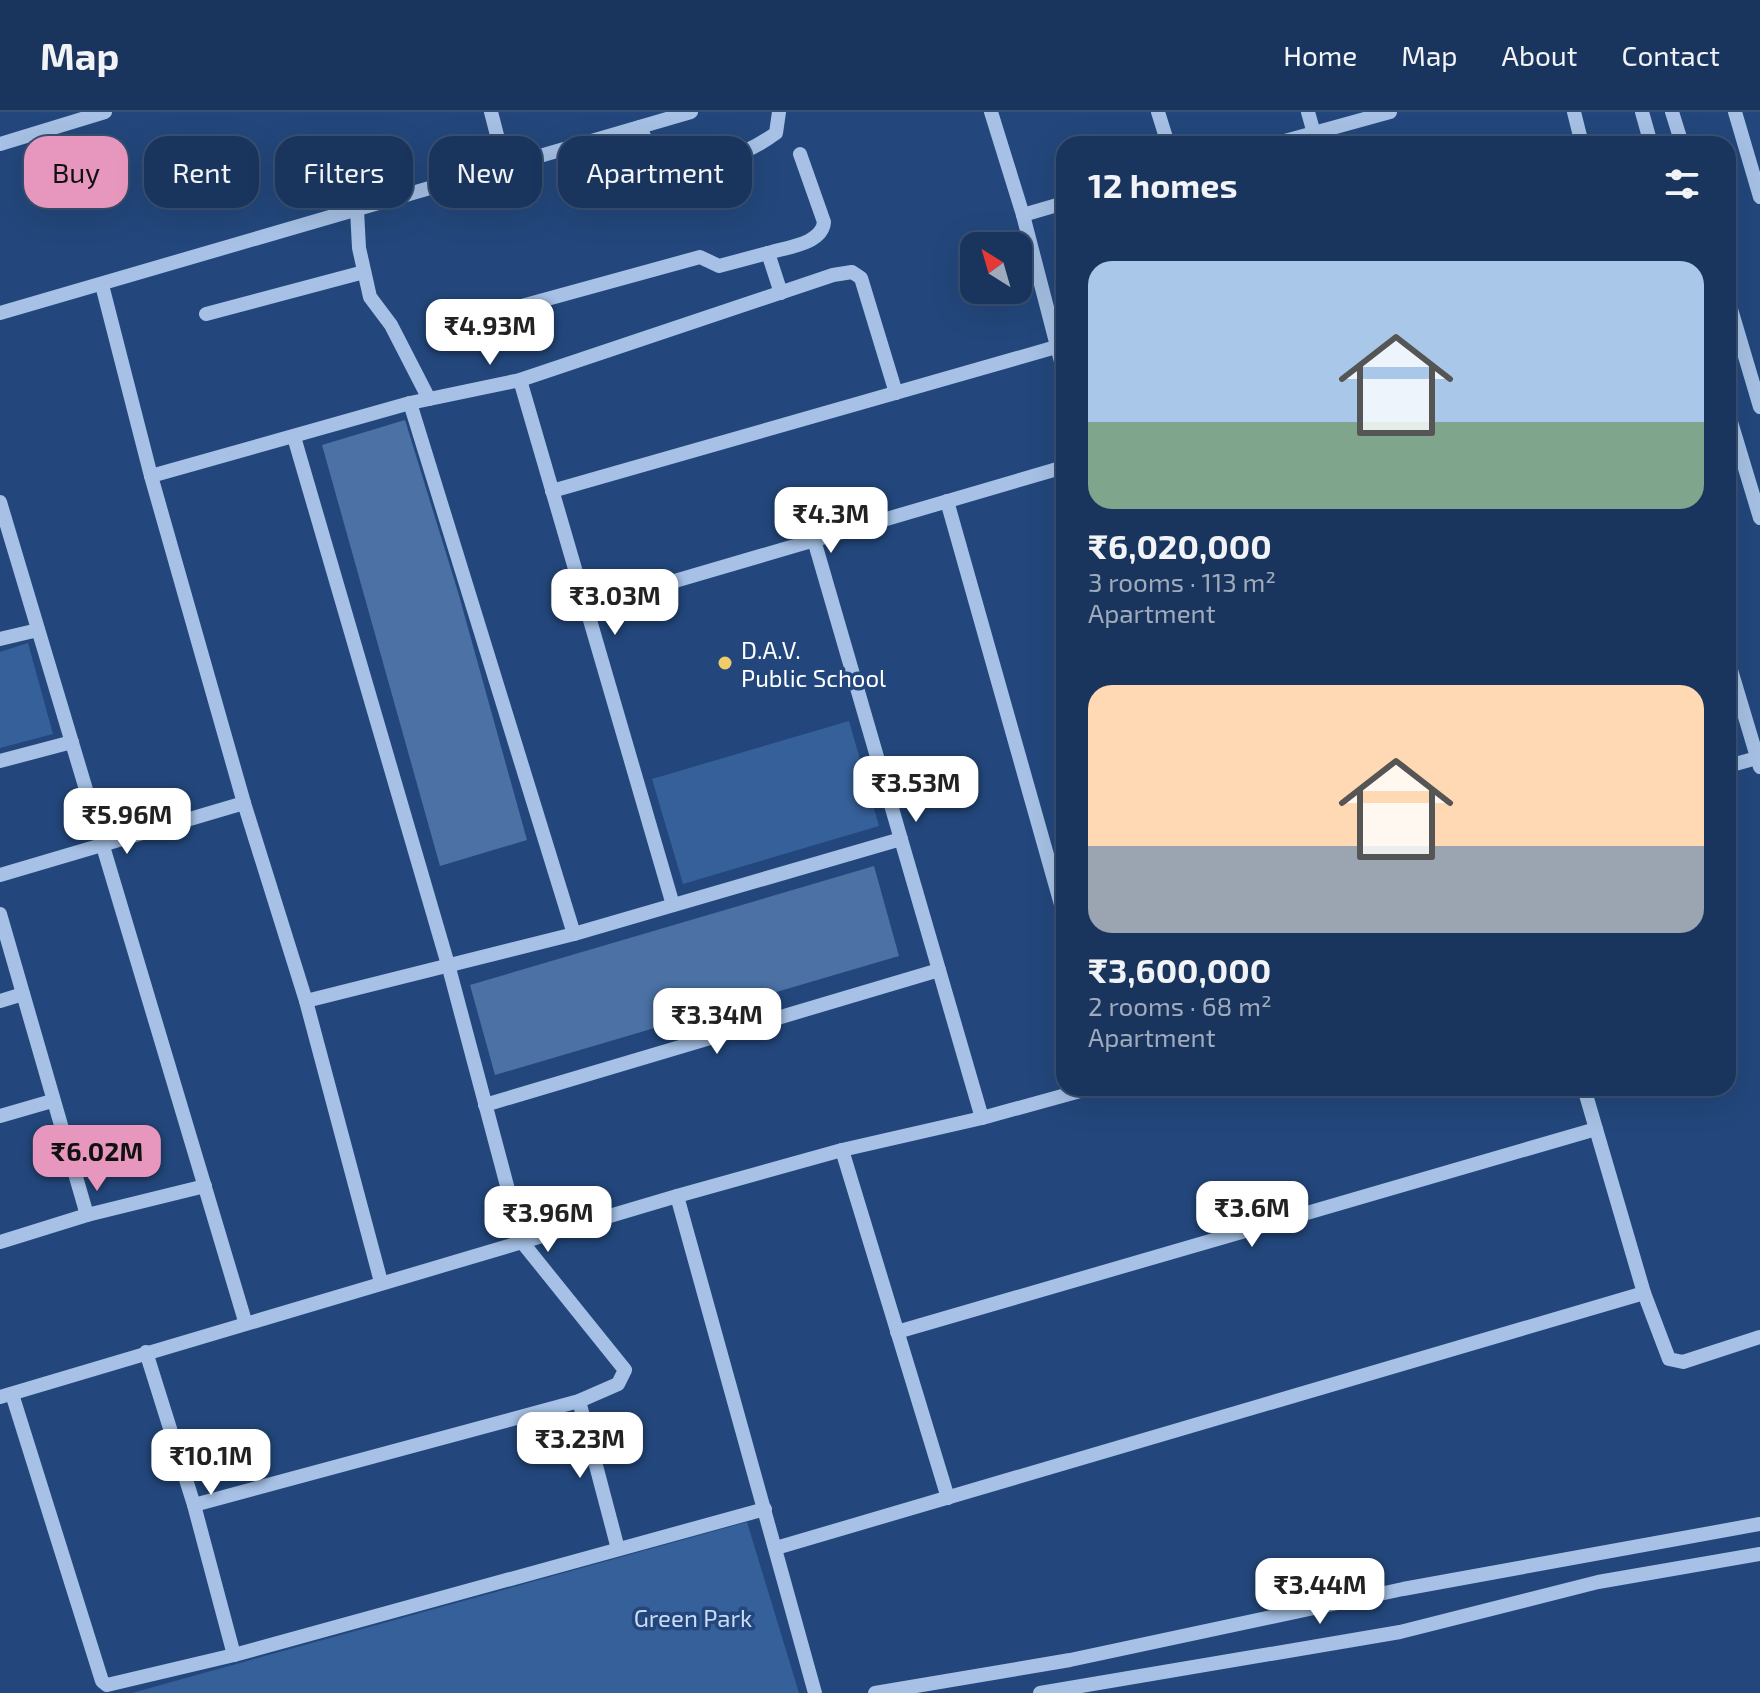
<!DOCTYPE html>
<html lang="en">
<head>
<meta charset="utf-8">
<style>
	:root { --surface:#1a355d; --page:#233d63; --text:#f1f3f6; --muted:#9fabbc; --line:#385072; --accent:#e797bd }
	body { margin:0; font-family:"Exo 2",sans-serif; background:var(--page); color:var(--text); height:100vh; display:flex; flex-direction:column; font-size:30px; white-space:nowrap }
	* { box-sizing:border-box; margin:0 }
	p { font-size:26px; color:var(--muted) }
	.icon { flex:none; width:44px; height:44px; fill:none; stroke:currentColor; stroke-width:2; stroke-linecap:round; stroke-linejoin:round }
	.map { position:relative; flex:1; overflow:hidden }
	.sheet { position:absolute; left:1056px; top:24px; width:680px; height:960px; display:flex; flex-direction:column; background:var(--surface); border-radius:24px; box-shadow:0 8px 32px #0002,0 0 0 2px var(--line) }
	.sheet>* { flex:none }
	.hud { position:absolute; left:24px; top:24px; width:760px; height:72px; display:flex; gap:16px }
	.needle { width:52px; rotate:323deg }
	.tools { position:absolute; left:960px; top:120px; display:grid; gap:16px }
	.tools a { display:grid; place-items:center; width:72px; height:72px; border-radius:16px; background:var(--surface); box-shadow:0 8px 32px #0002,0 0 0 2px var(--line); font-size:40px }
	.price { position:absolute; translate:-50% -68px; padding:0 18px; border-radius:16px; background:#fff; color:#222; font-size:26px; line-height:52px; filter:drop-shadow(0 2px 4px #0008) }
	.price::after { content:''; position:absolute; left:50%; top:48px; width:24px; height:18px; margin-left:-12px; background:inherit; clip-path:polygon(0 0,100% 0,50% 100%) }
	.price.active { background:var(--accent); color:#111 }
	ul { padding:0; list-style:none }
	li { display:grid; align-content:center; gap:16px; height:424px; padding:0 32px }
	li span { display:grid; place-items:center; height:248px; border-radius:24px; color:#555 }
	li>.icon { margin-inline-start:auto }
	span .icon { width:144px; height:144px; fill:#fffc; stroke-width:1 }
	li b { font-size:34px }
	h2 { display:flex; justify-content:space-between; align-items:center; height:96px; padding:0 32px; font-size:34px }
	.chip { padding:0 28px; border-radius:24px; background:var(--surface); box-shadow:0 8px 32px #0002,0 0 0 2px var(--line); font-size:28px; line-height:72px }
	.chip.active { background:var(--accent); color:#111 }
	header { display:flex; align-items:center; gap:48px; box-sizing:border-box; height:112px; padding:0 40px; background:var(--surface); border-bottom:2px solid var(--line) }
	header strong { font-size:38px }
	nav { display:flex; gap:44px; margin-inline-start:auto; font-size:28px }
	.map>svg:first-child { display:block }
	.green { fill:#366099 }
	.building { fill:#4b71a5 }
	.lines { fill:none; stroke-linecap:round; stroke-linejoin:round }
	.minor { stroke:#a6c1e5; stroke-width:14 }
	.poi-dot { fill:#f0cd69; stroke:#23477c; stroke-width:3 }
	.labels { text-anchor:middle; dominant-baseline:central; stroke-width:7; stroke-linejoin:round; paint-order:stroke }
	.poi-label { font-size:24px; fill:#fff; stroke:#23477c; text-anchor:start }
	.park-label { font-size:24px; fill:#c9dcf4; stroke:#23477c }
</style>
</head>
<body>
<header>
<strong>Map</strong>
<nav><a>Home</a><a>Map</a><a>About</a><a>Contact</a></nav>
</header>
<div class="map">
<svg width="1760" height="1581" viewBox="0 0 1760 1581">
	<rect width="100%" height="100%" fill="#23477c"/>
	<g class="green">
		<polygon points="28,531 53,622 0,636 0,540"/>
		<polygon points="849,609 879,714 683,772 652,667"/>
		<polygon points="747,1410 799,1581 132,1581"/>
	</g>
	<g class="building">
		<polygon points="405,308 458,480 527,728 440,754 322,333"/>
		<polygon points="874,754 899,844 495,963 470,873"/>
	</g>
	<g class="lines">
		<g class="minor">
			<polyline points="491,0 505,54"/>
			<polyline points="991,0 1023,103 1064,261"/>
			<polyline points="1158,0 1168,32"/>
			<polyline points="1308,0 1317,32"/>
			<polyline points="1574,0 1582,32"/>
			<polyline points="1642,0 1651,32"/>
			<polyline points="1672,0 1682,32"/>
			<polyline points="1735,0 1760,85"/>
			<path d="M640,15L658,56C695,61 745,44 776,21L779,0"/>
			<polyline points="0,32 105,0"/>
			<polyline points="1274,32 1390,0"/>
			<polyline points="357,98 359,136 370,185 391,213 429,287"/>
			<polyline points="1023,103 1064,91"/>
			<path d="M768,141C787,135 822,132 824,110L800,42"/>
			<polyline points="102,173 151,364 244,691 306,889 381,1170"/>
			<polyline points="1728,187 1760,295"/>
			<polyline points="0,201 691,0"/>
			<polyline points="206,202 364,160"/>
			<polyline points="482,205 700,145 719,154 768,141 781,181"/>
			<polyline points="520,268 673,793"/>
			<polyline points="410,291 574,822"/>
			<polyline points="1728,300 1760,406"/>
			<polyline points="151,364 410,291 520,268 833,163 852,160 861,166 896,281"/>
			<polyline points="552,379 1056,235"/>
			<polyline points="947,389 1064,803"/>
			<polyline points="0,390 245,1209"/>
			<polyline points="814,428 982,1006"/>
			<polyline points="586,495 1064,355"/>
			<polyline points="0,527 38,518"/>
			<polyline points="1728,548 1760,655"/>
			<polyline points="0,649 72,630"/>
			<polyline points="1728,654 1757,646"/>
			<polyline points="0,763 244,691"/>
			<polyline points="0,802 87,1103"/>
			<polyline points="0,889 23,882"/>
			<polyline points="306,889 574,822 901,727"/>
			<polyline points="1584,976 1644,1181 1669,1247 1683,1250 1760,1225"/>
			<polyline points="485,993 939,858"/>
			<polyline points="0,1004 52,989"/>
			<polyline points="842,1038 948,1386"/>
			<polyline points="677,1084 815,1581"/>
			<polyline points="0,1130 87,1103 205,1074"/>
			<polyline points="897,1220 1596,1017"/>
			<polyline points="146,1240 194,1393 234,1543"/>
			<polyline points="12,1282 102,1569 107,1573 234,1543 765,1397"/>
			<polyline points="0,1285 677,1084 842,1038 982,1006 1091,976"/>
			<polyline points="579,1289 618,1437"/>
			<polyline points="194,1393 579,1289 618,1272 625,1258 522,1130 449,856 294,325"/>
			<polyline points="776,1436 1644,1181"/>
			<polyline points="875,1581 1070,1548 1403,1477 1760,1412"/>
			<polyline points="1040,1581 1400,1520 1598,1470 1760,1442"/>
		</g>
	</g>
	<circle class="poi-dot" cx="725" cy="551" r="8"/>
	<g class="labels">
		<g class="poi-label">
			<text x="741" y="537">D.A.V.<tspan x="741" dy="28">Public School</tspan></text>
		</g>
		<g class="park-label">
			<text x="693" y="1505">Green Park</text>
		</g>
	</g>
</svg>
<div class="tools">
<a><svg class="needle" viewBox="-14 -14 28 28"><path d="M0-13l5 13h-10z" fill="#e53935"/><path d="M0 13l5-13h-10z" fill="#9fabbc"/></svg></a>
</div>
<b class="price" style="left:490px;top:255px">₹4.93M</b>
<b class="price" style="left:831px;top:443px">₹4.3M</b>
<b class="price" style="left:615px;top:525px">₹3.03M</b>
<b class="price" style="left:916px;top:712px">₹3.53M</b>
<b class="price" style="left:127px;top:744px">₹5.96M</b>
<b class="price" style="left:717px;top:944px">₹3.34M</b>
<b class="price active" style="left:97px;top:1081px">₹6.02M</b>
<b class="price" style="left:1252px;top:1137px">₹3.6M</b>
<b class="price" style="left:548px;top:1142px">₹3.96M</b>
<b class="price" style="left:580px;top:1368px">₹3.23M</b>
<b class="price" style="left:211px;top:1385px">₹10.1M</b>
<b class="price" style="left:1320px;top:1514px">₹3.44M</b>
<div class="hud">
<a class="chip active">Buy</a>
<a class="chip">Rent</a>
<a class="chip">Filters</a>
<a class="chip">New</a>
<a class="chip">Apartment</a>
</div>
<section class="sheet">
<h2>12 homes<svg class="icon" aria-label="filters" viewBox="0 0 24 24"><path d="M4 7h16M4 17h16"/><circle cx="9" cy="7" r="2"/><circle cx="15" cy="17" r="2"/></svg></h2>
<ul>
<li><span style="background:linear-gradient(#a9c7e8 65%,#7fa58c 0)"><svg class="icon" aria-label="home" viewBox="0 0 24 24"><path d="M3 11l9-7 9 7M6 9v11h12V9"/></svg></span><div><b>₹6,020,000</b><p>3 rooms · 113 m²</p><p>Apartment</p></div></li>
<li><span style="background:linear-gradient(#ffd9b3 65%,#9aa5b1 0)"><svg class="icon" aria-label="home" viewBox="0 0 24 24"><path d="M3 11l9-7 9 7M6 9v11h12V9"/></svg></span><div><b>₹3,600,000</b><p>2 rooms · 68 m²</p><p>Apartment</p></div></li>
</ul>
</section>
</div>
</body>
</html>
